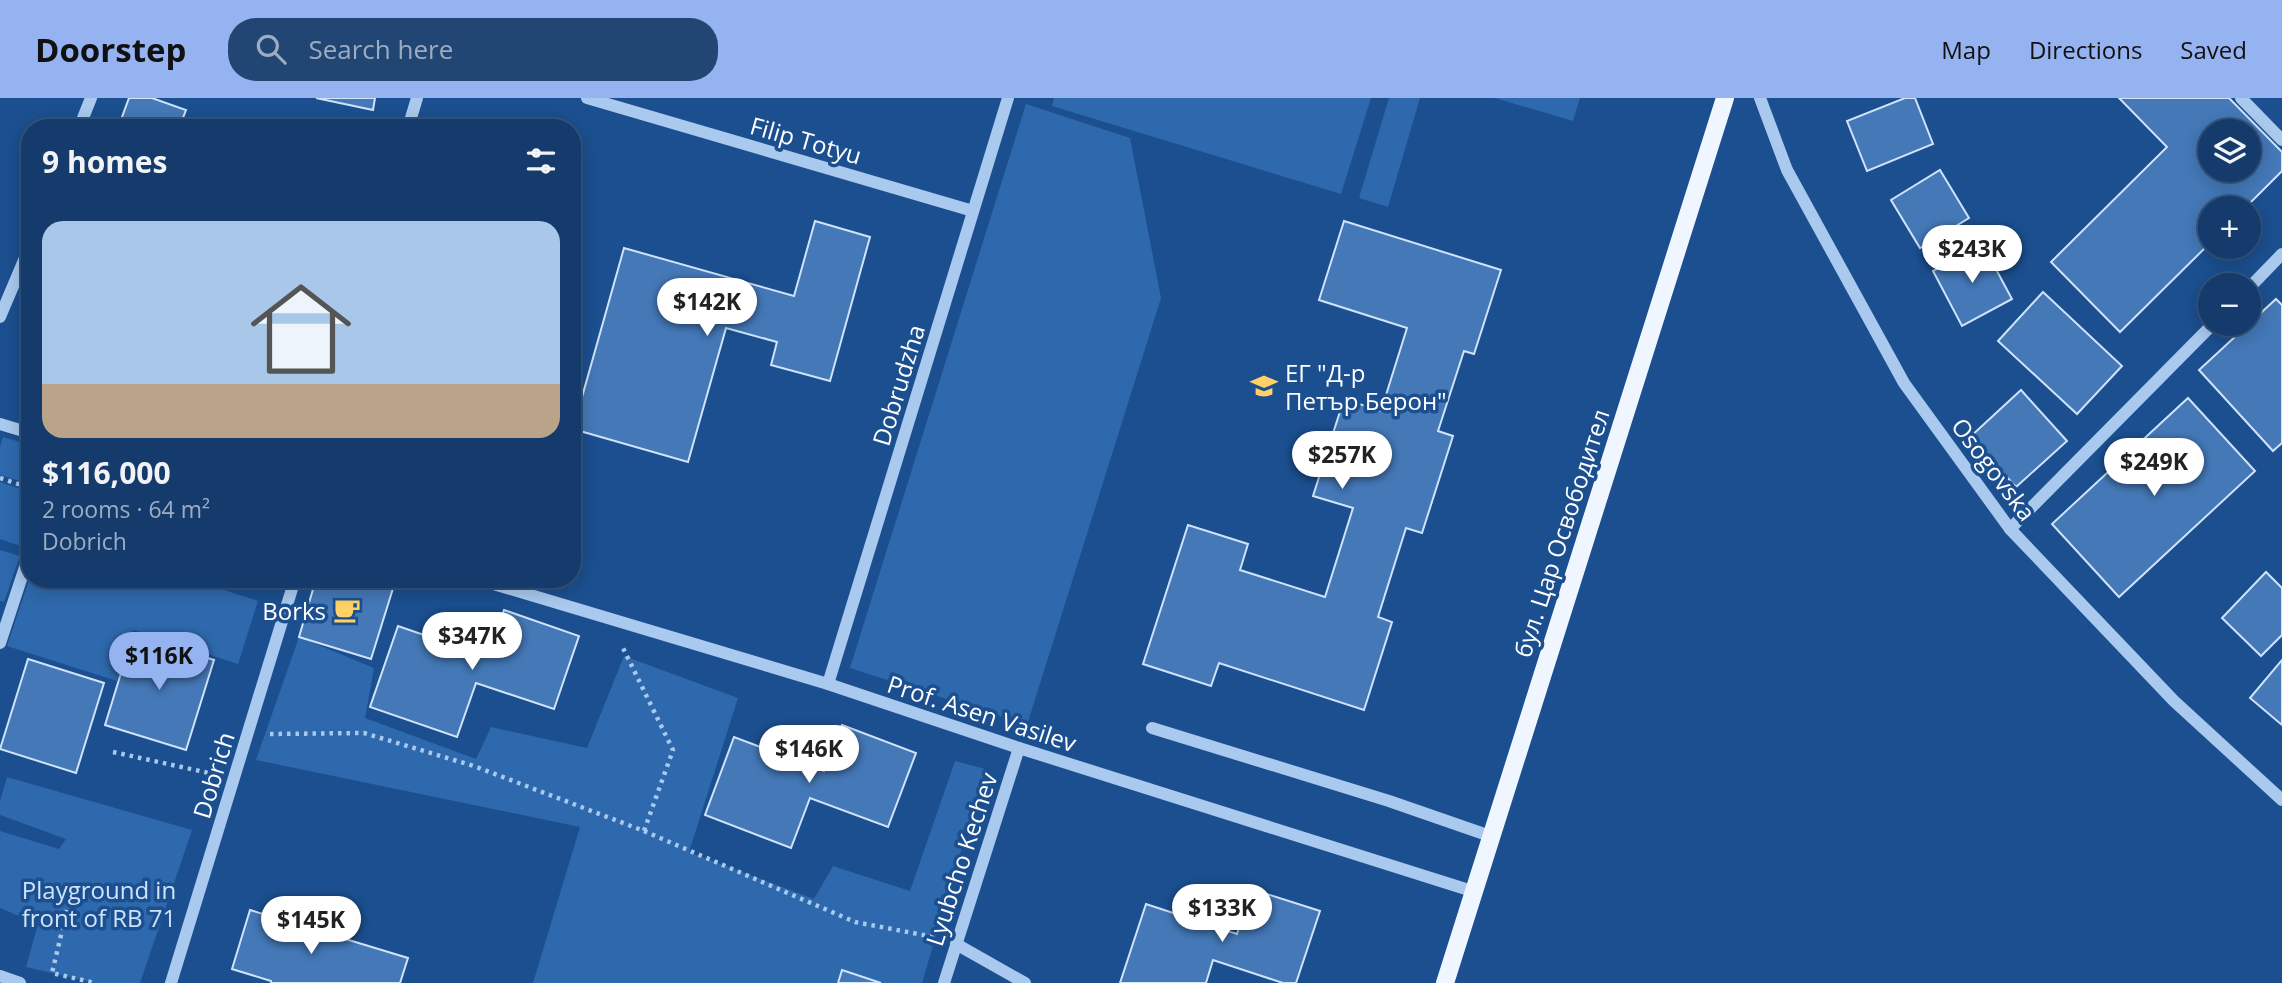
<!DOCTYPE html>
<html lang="en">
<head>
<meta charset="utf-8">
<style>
	:root { --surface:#143b6b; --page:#214673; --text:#f1f3f6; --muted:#9dadc1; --line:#33557e; --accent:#95b2f1 }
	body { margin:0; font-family:"Open Sans",sans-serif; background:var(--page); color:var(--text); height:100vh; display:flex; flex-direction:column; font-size:26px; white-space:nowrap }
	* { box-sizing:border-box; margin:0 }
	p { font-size:23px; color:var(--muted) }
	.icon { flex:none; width:38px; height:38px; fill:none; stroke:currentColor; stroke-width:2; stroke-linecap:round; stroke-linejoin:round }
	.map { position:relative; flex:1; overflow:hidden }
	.sheet { position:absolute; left:21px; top:21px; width:560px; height:469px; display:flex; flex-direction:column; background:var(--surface); border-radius:28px; box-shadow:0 4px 18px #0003,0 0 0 2px var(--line) }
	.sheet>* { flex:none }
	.buttons { position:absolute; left:2198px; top:21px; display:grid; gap:14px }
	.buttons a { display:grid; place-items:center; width:63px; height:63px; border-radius:50%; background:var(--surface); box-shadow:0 4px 18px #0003,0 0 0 2px var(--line); font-size:35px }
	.price { position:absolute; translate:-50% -60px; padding:0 16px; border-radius:24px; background:#fff; color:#222; font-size:23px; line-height:46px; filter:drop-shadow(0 2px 4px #0008) }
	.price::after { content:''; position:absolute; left:50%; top:42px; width:21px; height:16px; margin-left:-10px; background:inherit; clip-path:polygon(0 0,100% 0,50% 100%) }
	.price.selected { background:var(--accent); color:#111 }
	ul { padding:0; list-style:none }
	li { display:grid; align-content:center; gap:14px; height:371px; padding:0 21px }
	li+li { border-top:2px solid var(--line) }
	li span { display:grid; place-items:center; height:217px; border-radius:21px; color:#555 }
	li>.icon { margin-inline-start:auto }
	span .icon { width:126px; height:126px; fill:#fffc; stroke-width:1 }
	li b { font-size:30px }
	h2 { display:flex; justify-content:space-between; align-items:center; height:84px; padding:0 21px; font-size:30px }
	header { display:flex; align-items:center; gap:42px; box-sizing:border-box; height:98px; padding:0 35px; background:var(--accent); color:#111 }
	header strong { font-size:33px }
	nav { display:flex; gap:38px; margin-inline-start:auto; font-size:24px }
	.search { width:490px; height:63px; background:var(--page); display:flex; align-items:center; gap:18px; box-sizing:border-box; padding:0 24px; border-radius:28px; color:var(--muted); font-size:26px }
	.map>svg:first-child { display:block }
	.green { fill:#2e69ad }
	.building { fill:#4478b7; stroke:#cfe3fa; stroke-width:2; fill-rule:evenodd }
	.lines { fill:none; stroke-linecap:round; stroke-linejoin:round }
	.path { stroke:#a9c9ee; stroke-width:4.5; stroke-dasharray:3.5 5; stroke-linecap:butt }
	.minor { stroke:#a9c9ee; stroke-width:12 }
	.major { stroke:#f0f6ff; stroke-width:18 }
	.labels { text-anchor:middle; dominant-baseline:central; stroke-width:7; stroke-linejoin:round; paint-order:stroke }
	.street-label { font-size:24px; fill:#fff; stroke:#1b4f8f }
	.poi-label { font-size:24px; fill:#fff; stroke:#1b4f8f; text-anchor:start }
	.park-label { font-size:24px; fill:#cfe3fa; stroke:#1b4f8f }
</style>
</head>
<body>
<header>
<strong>Doorstep</strong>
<div class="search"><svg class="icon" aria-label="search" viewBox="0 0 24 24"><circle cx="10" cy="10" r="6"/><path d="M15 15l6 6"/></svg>Search here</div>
<nav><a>Map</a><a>Directions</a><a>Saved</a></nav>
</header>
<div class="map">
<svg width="2282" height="885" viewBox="0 0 2282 885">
	<rect width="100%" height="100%" fill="#1b4f8f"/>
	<g class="green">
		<polygon points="1054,0 1371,0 1341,96 1052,8"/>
		<polygon points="1389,0 1420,0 1388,109 1359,100"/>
		<polygon points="1495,0 1580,0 1573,23"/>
		<polygon points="1026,6 1130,40 1161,200 1027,627 850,570"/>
		<polygon points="3,339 30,347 30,386 0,377 0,349"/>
		<polygon points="0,384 30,394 30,438 26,450 0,441"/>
		<polygon points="0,452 20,458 4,504 0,503"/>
		<polygon points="30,479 30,481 189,481 258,503 238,566 133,532 117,583 7,548"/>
		<polygon points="299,539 374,570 365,620 476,661 491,629 587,650 624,558 738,600 689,754 814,801 833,768 910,793 955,663 985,671 922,885 533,885 580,729 256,662"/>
		<polygon points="7,679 192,732 140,885 94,885 26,869 38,826 0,810 0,733 59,751 66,741 0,717 0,703"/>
	</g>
	<g class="building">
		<polygon points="129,0 152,0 186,12 179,30 118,30"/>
		<polygon points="316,0 375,0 373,12"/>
		<polygon points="1905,0 1915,0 1933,46 1867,73 1847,23"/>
		<path d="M2119,0H2229L2282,54V73L2245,110H2210V145L2120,234L2051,164L2167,49ZM2210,33H2249V72H2210Z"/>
		<polygon points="1940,72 1969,120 1920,150 1891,102"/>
		<polygon points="815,123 870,139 830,283 771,267 777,244 726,230 688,364 573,331 624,150 794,198"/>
		<polygon points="1344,123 1501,172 1474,256 1464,253 1438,333 1453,338 1422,435 1406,430 1378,519 1392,524 1364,612 1219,565 1211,588 1143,566 1188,427 1248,446 1240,472 1325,499 1353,410 1313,398 1344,301 1381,313 1407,230 1319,202"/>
		<polygon points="1983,147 2012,201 1962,228 1933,173"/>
		<polygon points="2043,194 2122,268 2077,316 1998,243"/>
		<polygon points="2276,201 2282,207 2282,345 2273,353 2199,272"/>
		<polygon points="2021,292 2067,343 2016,389 1970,339"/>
		<polygon points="2188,300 2255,373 2119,499 2052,426"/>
		<polygon points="2266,474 2282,490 2282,537 2261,558 2222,520"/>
		<polygon points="316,481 385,481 395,484 371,561 299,539"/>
		<polygon points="504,512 579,538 554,611 476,585 457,639 370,609 398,528 488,559"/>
		<polygon points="133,536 214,562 186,652 105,627"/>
		<polygon points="28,561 104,585 76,675 0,651"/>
		<polygon points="2282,562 2282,627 2250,600"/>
		<polygon points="842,627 916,655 888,729 810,700 791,750 705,717 734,639 824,673"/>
		<polygon points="1251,791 1320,813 1296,885 1283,885 1213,862 1206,885 1120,885 1146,806 1237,836"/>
		<polygon points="250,812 408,860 400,885 271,885 271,883 232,871"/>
		<polygon points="842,872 881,885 838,885"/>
	</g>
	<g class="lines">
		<g class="path">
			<polyline points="0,380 30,390"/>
			<polyline points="270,636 364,635 474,668 644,733 673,652 622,548"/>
			<polyline points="113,654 209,675 209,677"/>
			<polyline points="644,733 855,824 934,839"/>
			<polyline points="67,812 52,875 95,885"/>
		</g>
		<g class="minor">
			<polyline points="587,0 973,113"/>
			<polyline points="1760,0 1787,72 1904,285 2010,431 2174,603 2282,702"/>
			<polyline points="2241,0 2282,42"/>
			<polyline points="79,30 91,0"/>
			<polyline points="408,30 417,0"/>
			<polyline points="2249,190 2282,156"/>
			<polyline points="0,219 30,148"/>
			<polyline points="0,326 30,335"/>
			<polyline points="2010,431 2213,226"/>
			<polyline points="477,481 828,586 1019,650 1472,793"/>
			<polyline points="0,545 30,454"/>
			<polyline points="828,586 1008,0"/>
			<polyline points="1152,630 1389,703 1490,738"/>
			<polyline points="956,846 1025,885"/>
			<polyline points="0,878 20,885"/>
			<polyline points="171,885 295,481"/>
			<polyline points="944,885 1019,650"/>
		</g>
		<polyline class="major" points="1445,885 1725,0"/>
	</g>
	<defs>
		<g id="school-bare" transform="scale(2.1)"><path d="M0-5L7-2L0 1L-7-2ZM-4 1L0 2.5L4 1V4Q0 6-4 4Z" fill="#ffd166" stroke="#1b4f8f" stroke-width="2.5" paint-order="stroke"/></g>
		<g id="cafe-bare" transform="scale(2.1)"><path d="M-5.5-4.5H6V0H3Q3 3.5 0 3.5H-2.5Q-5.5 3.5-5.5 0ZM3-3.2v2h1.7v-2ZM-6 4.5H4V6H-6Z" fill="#ffd166" stroke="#1b4f8f" stroke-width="2.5" paint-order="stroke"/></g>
	</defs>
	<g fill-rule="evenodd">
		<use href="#school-bare" x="1264" y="288"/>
		<use href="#cafe-bare" x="347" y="512"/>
	</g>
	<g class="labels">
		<g class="street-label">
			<text transform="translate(806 42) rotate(16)">Filip Totyu</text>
			<text transform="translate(898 287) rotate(-73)">Dobrudzha</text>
			<text transform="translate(1994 371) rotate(53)">Osogovska</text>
			<text transform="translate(1561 435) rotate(-72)">бул. Цар Освободител</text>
			<text transform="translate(982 615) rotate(18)">Prof. Asen Vasilev</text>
			<text transform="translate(213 677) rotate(-73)">Dobrich</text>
			<text transform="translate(961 761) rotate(-72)">Lyubcho Kechev</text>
		</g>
		<g class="poi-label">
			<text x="1285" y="274">ЕГ "Д-р<tspan x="1285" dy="28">Петър Берон"</tspan></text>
			<text x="326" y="512" text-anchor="end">Borks</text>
		</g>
		<g class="park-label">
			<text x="99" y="791">Playground in<tspan x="99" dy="28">front of RB 71</tspan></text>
		</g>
	</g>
</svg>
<div class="buttons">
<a><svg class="icon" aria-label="layers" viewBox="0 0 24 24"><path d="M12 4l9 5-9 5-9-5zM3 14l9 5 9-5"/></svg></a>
<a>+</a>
<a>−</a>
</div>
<b class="price" style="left:1972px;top:187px">$243K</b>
<b class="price" style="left:707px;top:240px">$142K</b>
<b class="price" style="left:1342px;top:393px">$257K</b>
<b class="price" style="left:2154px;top:400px">$249K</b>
<b class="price" style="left:472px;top:574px">$347K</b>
<b class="price selected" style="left:159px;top:594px">$116K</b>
<b class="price" style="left:809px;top:687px">$146K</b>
<b class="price" style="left:1222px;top:846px">$133K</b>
<b class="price" style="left:311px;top:858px">$145K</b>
<section class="sheet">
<h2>9 homes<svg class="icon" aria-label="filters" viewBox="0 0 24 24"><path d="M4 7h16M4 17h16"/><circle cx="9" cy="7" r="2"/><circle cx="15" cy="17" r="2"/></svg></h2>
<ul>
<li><span style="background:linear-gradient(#a9c7e8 75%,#b9a48a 0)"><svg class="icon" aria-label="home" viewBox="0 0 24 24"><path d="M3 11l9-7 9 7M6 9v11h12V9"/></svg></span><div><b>$116,000</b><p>2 rooms · 64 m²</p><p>Dobrich</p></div></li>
</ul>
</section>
</div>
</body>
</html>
